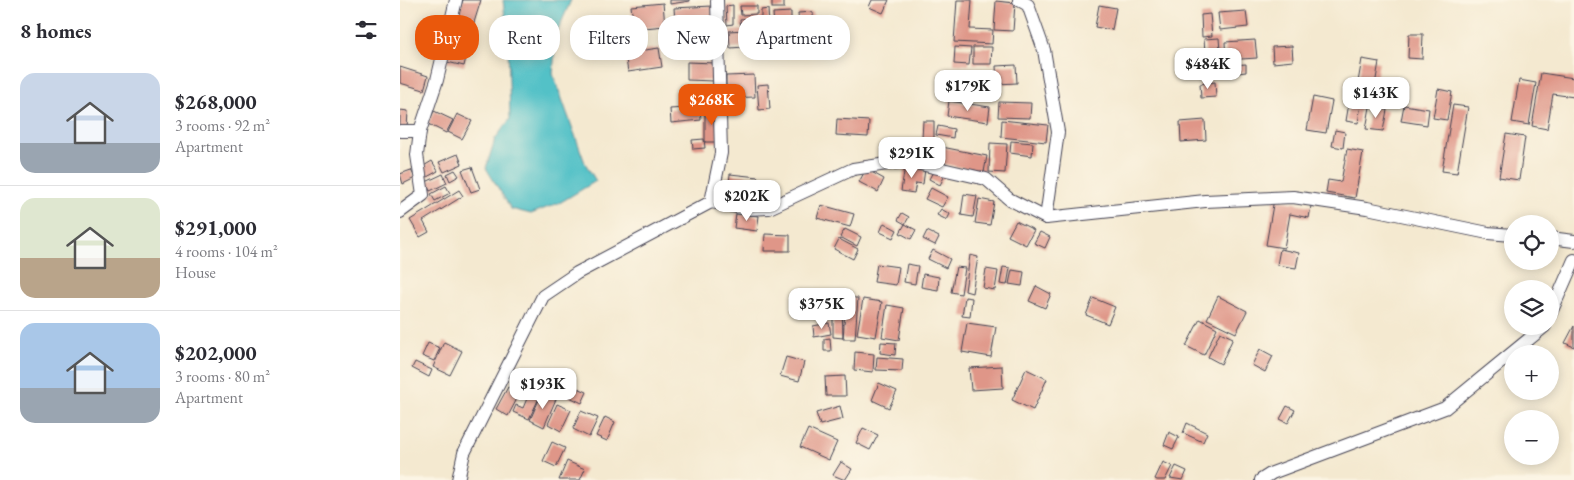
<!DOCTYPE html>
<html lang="en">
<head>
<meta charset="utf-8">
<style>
	:root { --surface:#fff; --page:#f2f2f3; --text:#2b2b33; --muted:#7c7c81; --line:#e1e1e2; --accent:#ea580c }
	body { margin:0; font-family:"EB Garamond",serif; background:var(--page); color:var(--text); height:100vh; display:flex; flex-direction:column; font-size:19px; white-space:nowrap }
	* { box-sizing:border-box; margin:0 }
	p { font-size:16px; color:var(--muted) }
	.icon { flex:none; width:28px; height:28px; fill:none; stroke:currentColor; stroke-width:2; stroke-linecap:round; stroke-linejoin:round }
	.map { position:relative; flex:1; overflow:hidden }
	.drawer { display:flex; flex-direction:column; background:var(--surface); width:400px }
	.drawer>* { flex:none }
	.hud { position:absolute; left:15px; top:15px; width:475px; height:45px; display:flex; gap:10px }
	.buttons { position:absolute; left:1104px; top:215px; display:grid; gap:10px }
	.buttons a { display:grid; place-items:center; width:55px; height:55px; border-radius:50%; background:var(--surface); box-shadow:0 2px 12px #0003; font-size:25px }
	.price { position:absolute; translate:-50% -42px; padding:0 11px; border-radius:10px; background:#fff; color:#222; font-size:16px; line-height:32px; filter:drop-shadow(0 1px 2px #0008) }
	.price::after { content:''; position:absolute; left:50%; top:30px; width:15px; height:11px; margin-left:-8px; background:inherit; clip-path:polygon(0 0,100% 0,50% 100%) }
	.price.active { background:var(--accent); color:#fff }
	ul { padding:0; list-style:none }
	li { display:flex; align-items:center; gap:15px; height:125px; padding:0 20px }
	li+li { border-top:1px solid var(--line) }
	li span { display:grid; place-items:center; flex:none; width:140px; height:100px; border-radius:15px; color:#555 }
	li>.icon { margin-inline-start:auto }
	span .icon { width:60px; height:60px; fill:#fffc; stroke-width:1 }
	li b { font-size:21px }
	h2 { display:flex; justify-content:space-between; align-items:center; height:60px; padding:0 20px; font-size:21px }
	.tag { padding:0 18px; border-radius:20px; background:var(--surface); box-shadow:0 2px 12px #0003; font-size:18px; line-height:45px }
	.tag.active { background:var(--accent); color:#fff }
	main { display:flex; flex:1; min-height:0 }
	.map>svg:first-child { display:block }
	.water { fill:#53c1c7; stroke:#3a7281 }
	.building { fill:#df9688 }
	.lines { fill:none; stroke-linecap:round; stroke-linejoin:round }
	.minor-casing { stroke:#424051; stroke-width:14 }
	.minor { stroke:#fff; stroke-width:12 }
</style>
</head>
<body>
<main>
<section class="drawer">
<h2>8 homes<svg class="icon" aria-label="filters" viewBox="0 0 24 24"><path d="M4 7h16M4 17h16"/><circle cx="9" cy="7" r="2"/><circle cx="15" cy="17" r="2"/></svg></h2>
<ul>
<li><span style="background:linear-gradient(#c9d6e8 70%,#9aa5b1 0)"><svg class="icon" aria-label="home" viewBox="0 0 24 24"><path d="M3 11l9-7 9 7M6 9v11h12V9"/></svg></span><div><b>$268,000</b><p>3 rooms · 92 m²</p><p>Apartment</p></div></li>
<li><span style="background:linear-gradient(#dfe7d0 60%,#b9a48a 0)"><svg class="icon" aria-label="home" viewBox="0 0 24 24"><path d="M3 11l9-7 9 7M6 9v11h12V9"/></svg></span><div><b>$291,000</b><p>4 rooms · 104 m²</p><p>House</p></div></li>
<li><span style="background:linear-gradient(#a9c7e8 65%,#9aa5b1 0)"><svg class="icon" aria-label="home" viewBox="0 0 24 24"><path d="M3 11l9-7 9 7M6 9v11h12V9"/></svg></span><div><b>$202,000</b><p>3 rooms · 80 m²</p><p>Apartment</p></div></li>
</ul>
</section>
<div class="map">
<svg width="1174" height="480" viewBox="0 0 1174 480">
	<rect width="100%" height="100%" fill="#fcf5e5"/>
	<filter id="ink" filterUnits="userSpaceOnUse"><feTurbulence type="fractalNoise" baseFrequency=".02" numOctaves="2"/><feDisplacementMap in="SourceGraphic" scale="10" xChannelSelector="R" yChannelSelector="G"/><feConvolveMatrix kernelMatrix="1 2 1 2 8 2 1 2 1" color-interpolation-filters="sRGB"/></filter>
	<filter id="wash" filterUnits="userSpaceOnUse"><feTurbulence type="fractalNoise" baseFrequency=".0096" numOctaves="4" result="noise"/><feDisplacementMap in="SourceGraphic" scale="20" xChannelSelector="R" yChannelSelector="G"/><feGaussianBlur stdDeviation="1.12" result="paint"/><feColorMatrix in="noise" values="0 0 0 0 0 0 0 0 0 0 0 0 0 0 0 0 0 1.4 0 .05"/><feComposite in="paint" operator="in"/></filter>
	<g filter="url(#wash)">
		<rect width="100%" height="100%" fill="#f4e9d0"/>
		<polygon class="water" points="103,0 171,0 156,35 153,74 185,163 196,181 161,202 131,214 111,209 86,168 95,139 110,119 108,43"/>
		<g id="blocks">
			<g class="building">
				<polygon points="63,0 81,0 72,29 55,24"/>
				<polygon points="270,0 290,0 290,1 270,4"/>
				<rect x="372" y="0" width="12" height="8"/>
				<polygon points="472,0 489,0 483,13 469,7"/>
				<polygon points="557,0 572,0 570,29 593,30 592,44 554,42"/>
				<polygon points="596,1 615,3 613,31 594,30"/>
				<polygon points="263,3 265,26 234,29 231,6"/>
				<polygon points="333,5 333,24 327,25 326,6"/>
				<polygon points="699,5 716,8 712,30 695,27"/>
				<polygon points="312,6 313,19 275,22 274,8"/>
				<polygon points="340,6 357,6 357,14 341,15"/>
				<polygon points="368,9 369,27 341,28 340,19 361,17 361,10"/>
				<polygon points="846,11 848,27 820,30 818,13"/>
				<polygon points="391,12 391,26 374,27 373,13"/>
				<polygon points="413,12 414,40 400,41 398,13"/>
				<polygon points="810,14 812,36 802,37 801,15"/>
				<polygon points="302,25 314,25 315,44 304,45"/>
				<polygon points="297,27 299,46 281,48 279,29"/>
				<polygon points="344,30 345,47 330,48 329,31"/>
				<polygon points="383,30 383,43 350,44 349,31"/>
				<polygon points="55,32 71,36 64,66 47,62"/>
				<polygon points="1009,34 1023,34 1022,59 1008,58"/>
				<polygon points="819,38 821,63 806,64 804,39"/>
				<polygon points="855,40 857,58 826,60 825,42"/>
				<polygon points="892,46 893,61 873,63 872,47"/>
				<polygon points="555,47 571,48 569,65 554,64"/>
				<polygon points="573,47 592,47 591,64 573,64"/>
				<polygon points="259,48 262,67 228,72 225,53"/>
				<polygon points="962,59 979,62 975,85 958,82"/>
				<polygon points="287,62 315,63 314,81 287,80"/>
				<polygon points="846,64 846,72 820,75 819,66"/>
				<polygon points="616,65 617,83 597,84 596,66"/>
				<polygon points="0,67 28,76 24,90 0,83"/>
				<polygon points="1141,73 1174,78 1174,97 1153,94 1147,129 1132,126"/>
				<polygon points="354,75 355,97 326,98 326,76"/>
				<polygon points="1119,80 1136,83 1129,125 1112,122"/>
				<polygon points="815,82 816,97 801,98 800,84"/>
				<polygon points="368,84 370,109 359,110 357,85"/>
				<polygon points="1038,89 1052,92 1047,120 1033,118"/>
				<polygon points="913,97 932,101 926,133 907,130"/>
				<polygon points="549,101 590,107 588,122 547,116"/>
				<polygon points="599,102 631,103 630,118 598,117"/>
				<polygon points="949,103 961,105 958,123 946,121"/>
				<polygon points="1004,105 1029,109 1027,125 1001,121"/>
				<polygon points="1053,105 1068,107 1057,173 1042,171"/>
				<polygon points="300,107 301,120 271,123 270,109"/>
				<polygon points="970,107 987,110 983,131 966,129"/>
				<polygon points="0,110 8,111 7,128 0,127"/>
				<rect x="305" y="110" width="13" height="32"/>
				<polygon points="34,111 53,120 46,133 28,124"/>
				<polygon points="57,114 72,121 62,139 48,132"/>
				<polygon points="437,119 469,121 468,137 436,135"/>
				<polygon points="602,120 648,125 646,142 601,137"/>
				<polygon points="805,120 806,140 781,142 780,122"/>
				<polygon points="523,121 534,121 534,139 522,138"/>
				<polygon points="538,126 554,129 553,138 536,135"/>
				<polygon points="935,130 945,132 943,148 932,146"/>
				<polygon points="1106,134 1125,137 1119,180 1099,177"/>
				<polygon points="304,139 305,148 293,149 292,140"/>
				<polygon points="611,141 633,143 632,156 610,153"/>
				<polygon points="522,143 587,156 584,172 519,159"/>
				<polygon points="590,143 607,144 605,173 589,172"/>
				<polygon points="947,149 963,152 955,198 926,193 928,180 941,182"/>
				<polygon points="58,154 62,164 44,172 39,162"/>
				<polygon points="32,161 38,171 27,177 22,167"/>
				<polygon points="505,166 525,169 523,184 516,183 514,193 501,191"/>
				<polygon points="72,167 80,189 71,192 62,170"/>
				<polygon points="535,168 546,173 540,185 529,179"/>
				<polygon points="466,169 484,179 478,192 459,182"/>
				<polygon points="11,170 15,178 3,184 0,174"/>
				<polygon points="55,170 59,176 50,181 47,174"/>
				<polygon points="43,174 47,183 30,191 26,182"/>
				<polygon points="330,174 358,177 356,198 328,195"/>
				<polygon points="46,186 50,193 35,201 31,194"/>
				<polygon points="531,188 548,197 542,207 525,199"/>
				<polygon points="59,190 63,196 23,221 29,232 20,237 10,220"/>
				<polygon points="564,194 577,196 573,217 561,215"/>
				<polygon points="579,199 594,202 590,225 575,223"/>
				<polygon points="874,199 911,206 909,218 890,214 884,248 866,245"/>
				<polygon points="421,205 454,214 450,227 417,218"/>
				<polygon points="541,209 550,214 547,220 537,215"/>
				<polygon points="502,213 509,217 505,224 498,220"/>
				<polygon points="336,214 359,216 357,231 334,228"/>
				<polygon points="616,221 634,230 626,245 608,236"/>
				<polygon points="484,223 497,230 493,238 480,232"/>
				<polygon points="505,224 516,230 511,239 500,233"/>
				<polygon points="445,229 461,237 457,246 440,237"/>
				<polygon points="527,231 539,237 535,245 523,239"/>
				<polygon points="640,232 650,237 645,248 634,243"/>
				<polygon points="365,234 390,235 390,251 364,251"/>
				<polygon points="439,239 458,249 453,259 434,249"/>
				<polygon points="880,249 899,253 896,268 877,265"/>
				<polygon points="533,250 550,259 546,268 528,259"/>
				<polygon points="570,255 578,257 572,293 565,291"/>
				<polygon points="477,264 499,267 496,285 474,282"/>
				<polygon points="507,264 518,266 515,284 504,282"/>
				<polygon points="556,267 565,268 561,294 551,292"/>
				<polygon points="603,267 610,268 607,285 600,284"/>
				<polygon points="586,269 598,271 595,290 583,288"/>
				<polygon points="612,270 624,272 622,286 609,284"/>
				<polygon points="523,274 539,277 538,290 521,287"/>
				<polygon points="636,286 651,294 645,308 629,301"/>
				<polygon points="818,296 847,311 836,333 807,319"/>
				<polygon points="565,297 572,298 570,317 562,316"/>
				<polygon points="446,298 458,298 455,339 443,339"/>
				<polygon points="693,298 715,307 708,324 686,315"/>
				<polygon points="463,299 482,302 476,337 457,334"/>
				<polygon points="433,303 442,303 443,338 433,337"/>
				<polygon points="487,305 504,308 499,340 482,337"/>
				<polygon points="800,319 817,328 804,355 786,346"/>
				<polygon points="429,323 431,334 414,337 413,326"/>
				<polygon points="567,323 596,327 591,357 562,352"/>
				<polygon points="1174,326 1174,347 1165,343"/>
				<polygon points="820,332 833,338 821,364 808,357"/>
				<polygon points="430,338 431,351 424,351 424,339"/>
				<polygon points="44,342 62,351 50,375 33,367"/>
				<polygon points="481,342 496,343 495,355 480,353"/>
				<polygon points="28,343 40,348 34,361 22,356"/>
				<polygon points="860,349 873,356 865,372 852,365"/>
				<polygon points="455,352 474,354 473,372 454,370"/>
				<polygon points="386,357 404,362 399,381 380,376"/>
				<polygon points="477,357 503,359 502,371 476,370"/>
				<polygon points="15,362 32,370 29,377 12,368"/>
				<polygon points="602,366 603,388 571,390 569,368"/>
				<polygon points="626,369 647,379 633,410 612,400"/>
				<polygon points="445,376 446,396 426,396 425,377"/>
				<polygon points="166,383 187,392 182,403 161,393"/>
				<polygon points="479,383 497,391 489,408 472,400"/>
				<polygon points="108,387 120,393 108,416 96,409"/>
				<polygon points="131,389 141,394 129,419 113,412 116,405 123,408"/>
				<polygon points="142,393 156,399 144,427 130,420"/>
				<polygon points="157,404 171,410 161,431 148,424"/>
				<polygon points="440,406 443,419 420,425 416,413"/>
				<polygon points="887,406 895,410 888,423 880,419"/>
				<polygon points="181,411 198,418 189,437 173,429"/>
				<polygon points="205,417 215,422 207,441 196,436"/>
				<polygon points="787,423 807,433 803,442 783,433"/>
				<polygon points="463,428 478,435 470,450 456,443"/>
				<polygon points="408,429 437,442 429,460 400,447"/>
				<polygon points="769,432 779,437 773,449 764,445"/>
				<polygon points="152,442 165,448 156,467 143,461"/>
				<polygon points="167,461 185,469 180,480 159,480"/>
				<polygon points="441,462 452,469 445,480 433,475"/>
				<polygon points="763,462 772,466 765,480 757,480 755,479"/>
				<polygon points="776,466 787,471 783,480 770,478"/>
			</g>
		</g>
	</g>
	<g filter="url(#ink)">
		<use href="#blocks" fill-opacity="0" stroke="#424051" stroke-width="1"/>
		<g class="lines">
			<g class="minor-casing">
				<g id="minor">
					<polyline points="619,0 628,5 644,50 658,132 646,218"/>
					<polyline points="0,131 20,131"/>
					<polyline points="311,202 347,209 369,208 453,169 507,161 586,179 609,199 646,218 805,201 893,197 967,208 1088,233 1112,235"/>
					<polyline points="0,212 23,195 17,155 20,131 37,80 56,0"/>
					<polyline points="1150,238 1174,241"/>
					<polyline points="1150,315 1174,260"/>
					<polyline points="58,480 64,453 143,296 177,273 311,202 321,153 317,0"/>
					<polyline points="861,480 872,473 1045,408 1145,326"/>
				</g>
			</g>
			<use href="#minor" class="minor"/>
		</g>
	</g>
</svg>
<div class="buttons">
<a><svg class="icon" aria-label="locate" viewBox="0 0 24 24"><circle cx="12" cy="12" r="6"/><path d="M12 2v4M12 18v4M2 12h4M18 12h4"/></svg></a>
<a><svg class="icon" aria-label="layers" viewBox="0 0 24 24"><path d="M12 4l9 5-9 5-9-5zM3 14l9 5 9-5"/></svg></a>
<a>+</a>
<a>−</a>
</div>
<b class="price" style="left:808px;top:90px">$484K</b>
<b class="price" style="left:568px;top:112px">$179K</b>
<b class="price" style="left:976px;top:119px">$143K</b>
<b class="price active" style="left:312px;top:126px">$268K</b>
<b class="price" style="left:512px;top:179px">$291K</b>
<b class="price" style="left:347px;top:222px">$202K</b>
<b class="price" style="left:422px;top:330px">$375K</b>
<b class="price" style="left:143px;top:410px">$193K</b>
<div class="hud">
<a class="tag active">Buy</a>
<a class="tag">Rent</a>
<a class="tag">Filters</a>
<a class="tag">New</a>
<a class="tag">Apartment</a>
</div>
</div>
</main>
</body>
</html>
